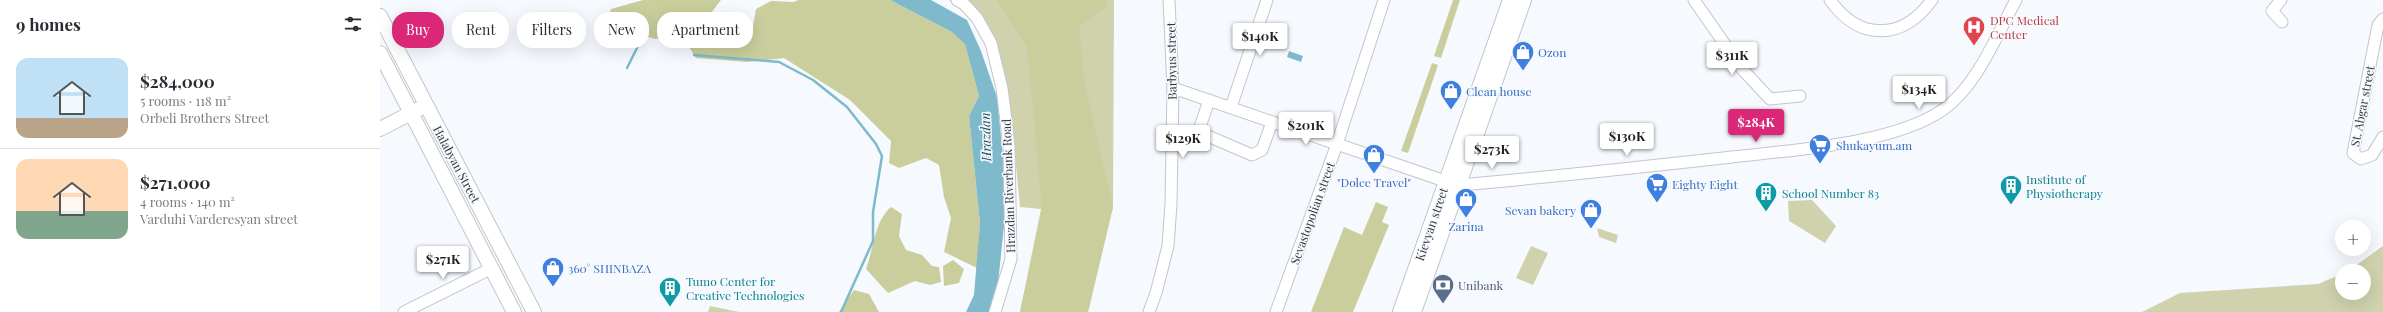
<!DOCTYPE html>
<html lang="en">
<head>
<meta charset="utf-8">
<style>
	:root { --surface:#fff; --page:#f2f2f3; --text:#2b2b33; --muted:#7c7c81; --line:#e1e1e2; --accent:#db2777 }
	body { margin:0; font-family:"Playfair Display",serif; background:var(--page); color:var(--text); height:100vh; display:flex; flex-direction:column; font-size:15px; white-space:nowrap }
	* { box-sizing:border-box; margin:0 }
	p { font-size:13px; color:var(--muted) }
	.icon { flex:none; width:22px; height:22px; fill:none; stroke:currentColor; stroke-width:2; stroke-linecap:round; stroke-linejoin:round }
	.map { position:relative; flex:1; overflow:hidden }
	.side { display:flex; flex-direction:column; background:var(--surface); width:380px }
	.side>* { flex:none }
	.guide { position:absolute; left:12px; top:12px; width:380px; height:36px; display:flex; gap:8px }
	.buttons { position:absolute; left:1955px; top:220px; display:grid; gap:8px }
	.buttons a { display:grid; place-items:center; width:36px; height:36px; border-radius:50%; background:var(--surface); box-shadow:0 4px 16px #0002; font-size:20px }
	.price { position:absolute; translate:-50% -34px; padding:0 9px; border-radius:4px; background:#fff; color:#222; font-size:13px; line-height:26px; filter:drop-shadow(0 1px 2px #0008) }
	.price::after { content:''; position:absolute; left:50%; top:24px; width:12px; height:9px; margin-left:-6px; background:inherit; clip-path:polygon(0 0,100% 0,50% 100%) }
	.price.selected { background:var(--accent); color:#fff }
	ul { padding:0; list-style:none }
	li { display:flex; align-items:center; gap:12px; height:100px; padding:0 16px }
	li+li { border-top:1px solid var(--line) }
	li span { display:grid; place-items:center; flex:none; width:112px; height:80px; border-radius:12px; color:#555 }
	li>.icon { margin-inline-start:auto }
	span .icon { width:48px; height:48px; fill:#fffc; stroke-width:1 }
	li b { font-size:17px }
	h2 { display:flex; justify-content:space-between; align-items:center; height:48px; padding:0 16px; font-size:17px }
	.pill { padding:0 14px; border-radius:16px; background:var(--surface); box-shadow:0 4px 16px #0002; font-size:14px; line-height:36px }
	.pill.selected { background:var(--accent); color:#fff }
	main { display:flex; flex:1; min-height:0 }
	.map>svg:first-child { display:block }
	.green { fill:#cfd2ad }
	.forest { fill:#c9ce9c }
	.water { fill:#7eb9cc }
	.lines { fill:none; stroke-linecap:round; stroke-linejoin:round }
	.stream { stroke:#7eb9cc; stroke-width:2.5 }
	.minor-casing { stroke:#c1c6cc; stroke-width:13 }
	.major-casing { stroke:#c1c6cc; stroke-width:16 }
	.minor { stroke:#fff; stroke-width:11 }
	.major { stroke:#fff; stroke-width:14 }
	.labels { text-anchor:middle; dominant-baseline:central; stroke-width:3; stroke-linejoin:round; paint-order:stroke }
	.health-label { font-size:12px; fill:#be3a42; stroke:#f6faff; text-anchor:start }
	.shop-label { font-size:12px; fill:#366cbe; stroke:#f6faff; text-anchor:start }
	.street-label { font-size:12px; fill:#343638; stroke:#f6faff }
	.culture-label { font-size:12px; fill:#0d838f; stroke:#f6faff; text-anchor:start }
	.service-label { font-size:12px; fill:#4e5e75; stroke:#f6faff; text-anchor:start }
	.water-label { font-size:13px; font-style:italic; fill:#184b59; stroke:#f6faff }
</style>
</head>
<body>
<main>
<section class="side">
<h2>9 homes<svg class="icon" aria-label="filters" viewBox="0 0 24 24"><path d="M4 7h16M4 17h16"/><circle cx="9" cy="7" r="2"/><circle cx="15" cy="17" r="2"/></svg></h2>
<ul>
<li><span style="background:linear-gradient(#bfe0f5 75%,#b9a48a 0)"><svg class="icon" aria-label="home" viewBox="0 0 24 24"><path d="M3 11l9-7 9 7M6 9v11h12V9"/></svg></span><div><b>$284,000</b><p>5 rooms · 118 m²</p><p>Orbeli Brothers Street</p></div></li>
<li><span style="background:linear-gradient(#ffd9b3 65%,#7fa58c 0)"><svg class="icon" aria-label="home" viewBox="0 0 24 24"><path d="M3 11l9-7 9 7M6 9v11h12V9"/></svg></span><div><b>$271,000</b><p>4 rooms · 140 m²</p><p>Varduhi Varderesyan street</p></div></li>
</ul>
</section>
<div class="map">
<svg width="2003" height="312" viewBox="0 0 2003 312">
	<rect width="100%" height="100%" fill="#f6faff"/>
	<g class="green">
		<polygon points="569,0 734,0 733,207 708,312 640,312 661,209 640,207 629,94 613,37"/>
		<polygon points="1432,200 1456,226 1445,243 1409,221 1408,201"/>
		<polygon points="1217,228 1238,235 1236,243 1219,237"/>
		<polygon points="1151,246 1168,253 1153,285 1136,278"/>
		<polygon points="2003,246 2003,312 1762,312 1800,293 1938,284 1962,274 1962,293 1984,293 1984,271 1968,271"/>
		<polygon points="330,306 359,312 328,312"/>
	</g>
	<g class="forest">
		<polygon points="263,0 341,0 331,13 309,35 275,39 256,33 250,25 243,30 232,26 228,19 231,9"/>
		<polygon points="418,0 510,0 572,32 585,43 599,96 589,116 600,223 597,268 564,252 571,218 564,197 559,165 546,158 519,168 509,163 511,141 470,100 404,58 367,62 316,58 305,41 318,32 342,40 367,40 373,26 376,9 391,1 414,2"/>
		<polygon points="617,0 725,0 727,6 699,27 705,85 733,207 708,312 640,312 662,209 647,47"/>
		<polygon points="1073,0 1080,0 1061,58 1054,56"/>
		<polygon points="1052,63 1058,65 1028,153 1021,151"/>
		<polygon points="996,202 1008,207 1002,222 1009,225 973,312 931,312 964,227 982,235"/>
		<path d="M511,207L522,214L519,236L526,250L542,255L552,266L559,267L561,282L550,285L535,281L508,293L486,269C494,248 494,222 511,207Z"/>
		<polygon points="573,260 584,269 579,283 564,286 563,266"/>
		<polygon points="474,290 489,294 499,312 459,312"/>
	</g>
	<g class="water">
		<polygon points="510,0 551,0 587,20 601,51 617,97 627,197 617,293 611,312 586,312 594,295 600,223 589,116 599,96 585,44 572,32"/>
		<polygon points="909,51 923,56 921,62 907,57"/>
	</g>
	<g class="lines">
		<g class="stream">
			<polyline points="314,55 399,62 433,80 467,107 496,144 502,156 493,212 493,241 461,312"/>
			<polyline points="247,68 262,38"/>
		</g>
		<g class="minor-casing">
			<g id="minor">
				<polyline points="577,0 584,4 597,18 611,43 622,88 629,146 631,259 615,312"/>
				<polyline points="1314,0 1362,69 1390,99 1420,96"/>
				<path d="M1450,0C1479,41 1522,41 1552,0"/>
				<polyline points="1901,0 1892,11 1902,22"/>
				<polyline points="2003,19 1998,25 1973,153 1981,159 1992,155 2003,137"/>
				<path d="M793,88L1059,179L1081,185C1171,177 1262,167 1352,157C1412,150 1515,144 1564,109C1598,84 1616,36 1636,0"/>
				<polyline points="829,100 820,127 821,133 872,155 882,150 892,122"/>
				<polyline points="851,107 887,0"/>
				<polyline points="24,312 112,268"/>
				<polyline points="769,312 776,293 788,246 791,204 793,88 789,0"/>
				<polyline points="896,312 957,144 1004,0"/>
			</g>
		</g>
		<g class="major-casing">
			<g id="major">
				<polyline points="0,16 154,312"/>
				<polyline points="0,53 134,312"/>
				<polyline points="0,129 39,109"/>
				<polyline points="1020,312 1130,0"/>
				<path d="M1034,312C1071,208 1108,104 1144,0"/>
			</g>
		</g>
		<use href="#minor" class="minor"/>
		<use href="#major" class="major"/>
	</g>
	<defs>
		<g id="hospital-pin" transform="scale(1.15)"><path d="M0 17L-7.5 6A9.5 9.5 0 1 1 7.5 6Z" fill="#e0444e" stroke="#f6faff"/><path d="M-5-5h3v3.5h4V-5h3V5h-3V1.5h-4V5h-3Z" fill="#fff"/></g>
		<g id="shop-pin" transform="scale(1.15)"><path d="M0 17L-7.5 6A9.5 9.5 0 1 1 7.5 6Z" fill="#3f7fe0" stroke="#f6faff"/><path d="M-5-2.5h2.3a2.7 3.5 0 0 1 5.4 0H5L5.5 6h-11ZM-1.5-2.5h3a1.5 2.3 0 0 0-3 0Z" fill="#fff"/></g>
		<g id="supermarket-pin" transform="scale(1.15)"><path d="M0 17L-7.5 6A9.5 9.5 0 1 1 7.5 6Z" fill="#3f7fe0" stroke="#f6faff"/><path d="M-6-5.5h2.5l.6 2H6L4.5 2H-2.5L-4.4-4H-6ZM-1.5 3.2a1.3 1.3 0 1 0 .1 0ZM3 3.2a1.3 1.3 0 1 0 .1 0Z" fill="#fff"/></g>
		<g id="building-pin" transform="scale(1.15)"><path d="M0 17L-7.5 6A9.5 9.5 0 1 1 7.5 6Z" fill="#0f9aa8" stroke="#f6faff"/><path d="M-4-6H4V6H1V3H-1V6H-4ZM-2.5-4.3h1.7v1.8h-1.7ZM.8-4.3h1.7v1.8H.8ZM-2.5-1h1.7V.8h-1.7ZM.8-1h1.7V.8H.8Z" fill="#fff"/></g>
		<g id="bank-pin" transform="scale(1.15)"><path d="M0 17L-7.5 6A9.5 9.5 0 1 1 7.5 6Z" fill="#5c6f8a" stroke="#f6faff"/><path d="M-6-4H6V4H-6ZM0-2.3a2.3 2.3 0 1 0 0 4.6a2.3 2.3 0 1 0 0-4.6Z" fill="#fff"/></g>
	</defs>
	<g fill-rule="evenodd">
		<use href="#hospital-pin" x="1594" y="27"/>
		<use href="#shop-pin" x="1143" y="52"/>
		<use href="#shop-pin" x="1071" y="91"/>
		<use href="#supermarket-pin" x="1440" y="145"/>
		<use href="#shop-pin" x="994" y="155"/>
		<use href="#supermarket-pin" x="1277" y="184"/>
		<use href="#building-pin" x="1631" y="186"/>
		<use href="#building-pin" x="1386" y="193"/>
		<use href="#shop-pin" x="1086" y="199"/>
		<use href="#shop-pin" x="1211" y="210"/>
		<use href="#shop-pin" x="173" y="268"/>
		<use href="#bank-pin" x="1063" y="285"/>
		<use href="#building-pin" x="290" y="288"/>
	</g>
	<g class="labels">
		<g class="health-label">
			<text x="1610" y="20">DPC Medical<tspan x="1610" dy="14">Center</tspan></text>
		</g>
		<g class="shop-label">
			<text x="1158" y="52">Ozon</text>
			<text x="1086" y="91">Clean house</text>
			<text x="1456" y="145">Shukayum.am</text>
			<text x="994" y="182" text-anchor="middle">"Dolce Travel"</text>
			<text x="1292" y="184">Eighty Eight</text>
			<text x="1196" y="210" text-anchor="end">Sevan bakery</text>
			<text x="1086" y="226" text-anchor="middle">Zarina</text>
			<text x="188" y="268">360° SHINBAZA</text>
		</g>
		<g class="street-label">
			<text transform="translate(791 61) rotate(-91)">Barbyus street</text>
			<text transform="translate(1982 106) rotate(-79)">St. Abgar street</text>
			<text transform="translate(77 164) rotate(62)">Halabyan Street</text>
			<text transform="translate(628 186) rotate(-92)">Hrazdan Riverbank Road</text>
			<text transform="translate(932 213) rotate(-70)">Sevastopolian street</text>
			<text transform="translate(1051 224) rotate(-71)">Kievyan street</text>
		</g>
		<g class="culture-label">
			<text x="1646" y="179">Institute of<tspan x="1646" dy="14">Physiotherapy</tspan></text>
			<text x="1402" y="193">School Number 83</text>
			<text x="306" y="281">Tumo Center for<tspan x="306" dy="14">Creative Technologies</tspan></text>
		</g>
		<g class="service-label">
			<text x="1078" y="285">Unibank</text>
		</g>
		<g class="water-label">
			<text transform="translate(605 137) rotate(-92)">Hrazdan</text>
		</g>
	</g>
</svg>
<div class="buttons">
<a>+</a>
<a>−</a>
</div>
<b class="price" style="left:880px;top:57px">$140K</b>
<b class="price" style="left:1352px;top:76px">$311K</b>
<b class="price" style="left:1539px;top:110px">$134K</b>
<b class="price selected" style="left:1376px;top:143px">$284K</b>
<b class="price" style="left:926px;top:146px">$201K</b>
<b class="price" style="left:1247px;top:157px">$130K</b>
<b class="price" style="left:803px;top:159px">$129K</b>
<b class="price" style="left:1112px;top:170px">$273K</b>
<b class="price" style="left:63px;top:280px">$271K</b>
<div class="guide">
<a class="pill selected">Buy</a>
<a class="pill">Rent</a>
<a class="pill">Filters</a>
<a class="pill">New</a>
<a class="pill">Apartment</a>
</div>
</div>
</main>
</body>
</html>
